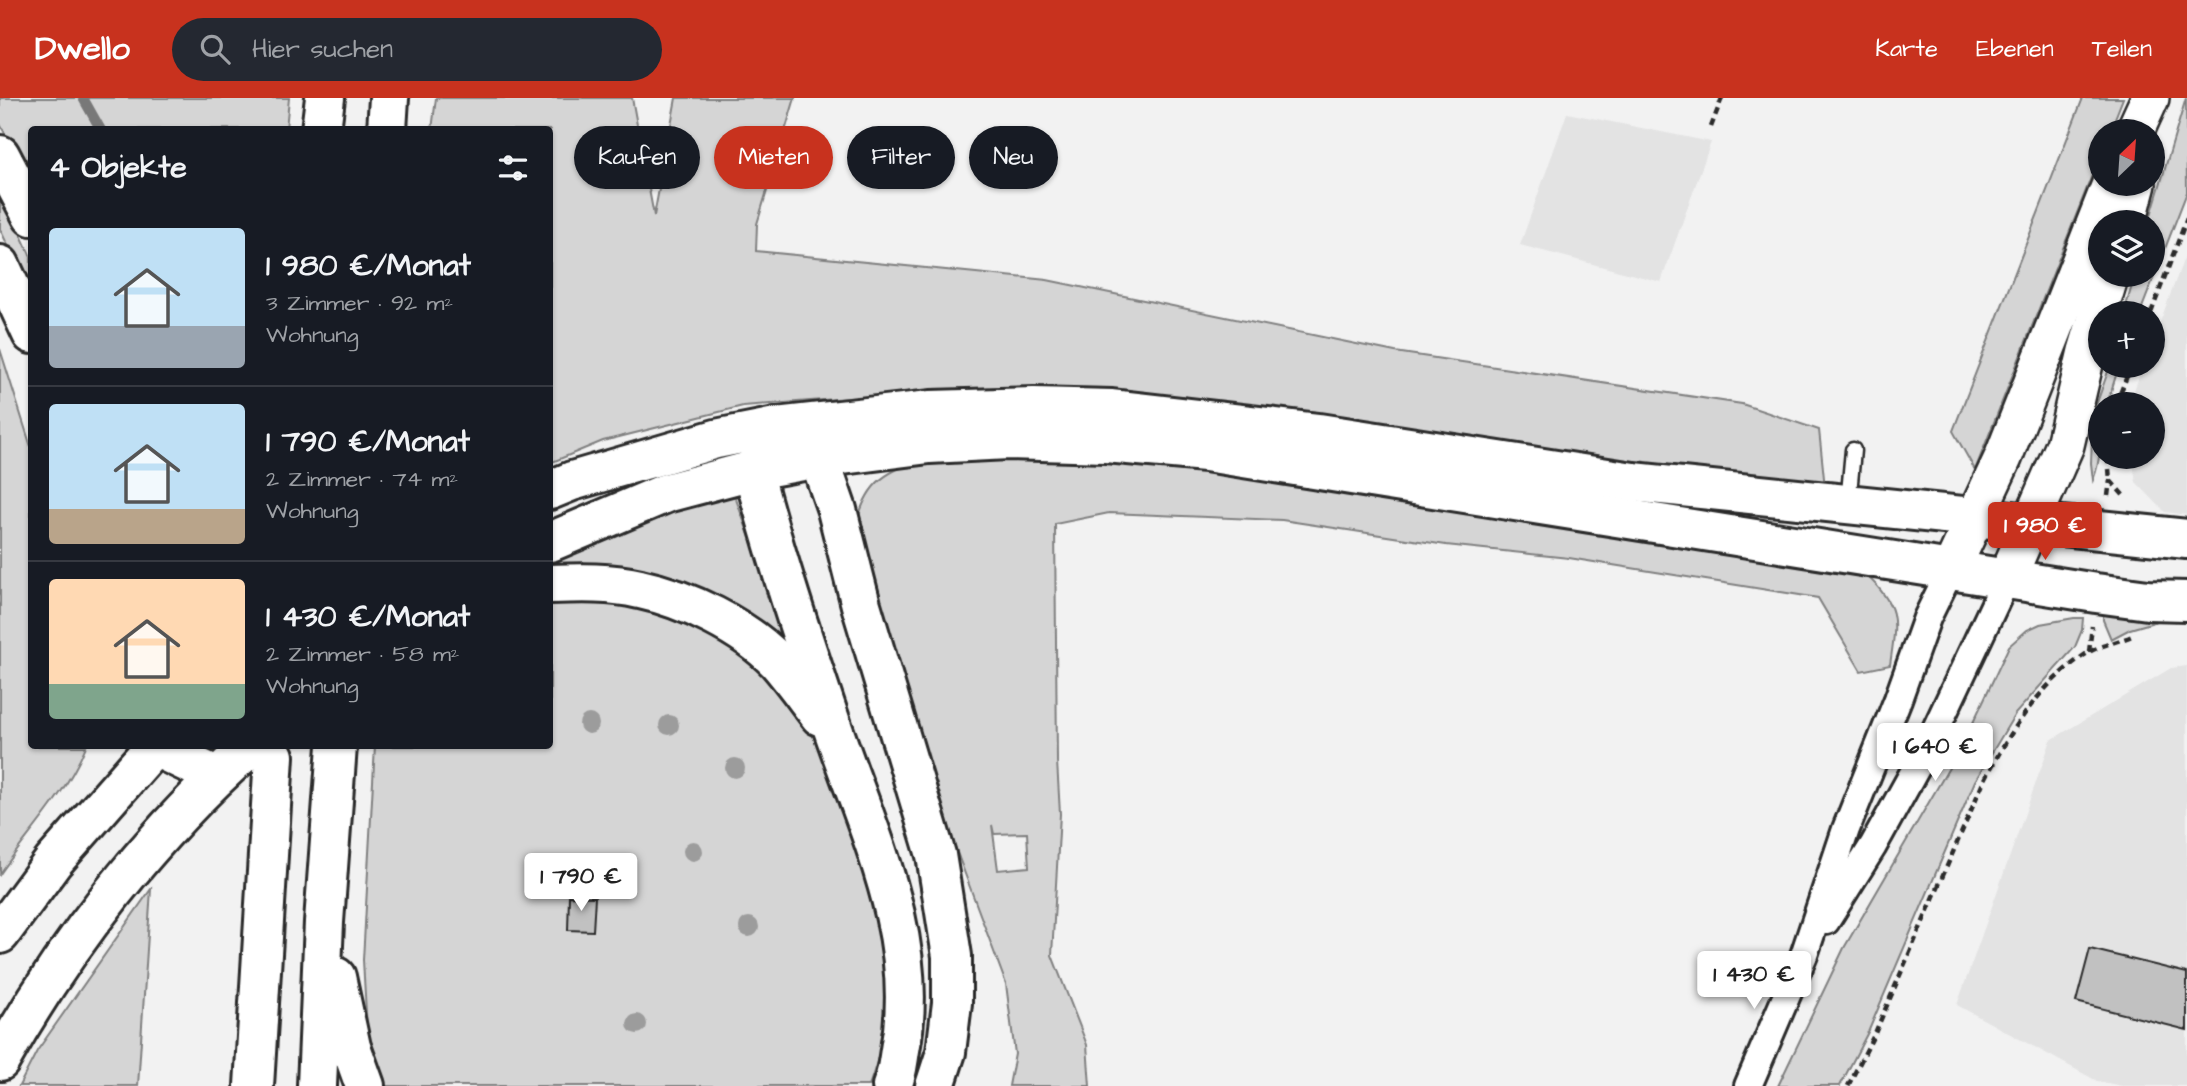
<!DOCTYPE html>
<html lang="de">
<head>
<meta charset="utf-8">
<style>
	:root { --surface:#171b24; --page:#242831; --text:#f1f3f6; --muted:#9ea1a6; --line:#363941; --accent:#c8321e }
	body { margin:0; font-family:"Architects Daughter",sans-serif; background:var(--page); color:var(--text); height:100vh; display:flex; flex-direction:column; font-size:26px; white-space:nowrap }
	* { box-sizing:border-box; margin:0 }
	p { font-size:23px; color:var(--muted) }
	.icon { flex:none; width:38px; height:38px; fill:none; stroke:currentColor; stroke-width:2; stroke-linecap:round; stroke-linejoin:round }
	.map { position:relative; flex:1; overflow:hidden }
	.side { position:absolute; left:28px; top:28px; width:525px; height:623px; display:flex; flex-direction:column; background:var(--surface); border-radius:7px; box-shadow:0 2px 5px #0004 }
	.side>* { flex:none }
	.top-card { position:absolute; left:574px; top:28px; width:665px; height:63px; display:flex; gap:14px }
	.needle { width:46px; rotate:25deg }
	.fabs { position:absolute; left:2088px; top:21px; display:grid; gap:14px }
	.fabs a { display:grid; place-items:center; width:77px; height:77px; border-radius:50%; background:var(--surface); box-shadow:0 2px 5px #0004; font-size:35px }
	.price { position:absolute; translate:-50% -60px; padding:0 16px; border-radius:7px; background:#fff; color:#222; font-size:23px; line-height:46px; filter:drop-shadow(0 2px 4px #0008) }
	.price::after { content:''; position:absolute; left:50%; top:42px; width:21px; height:16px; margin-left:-10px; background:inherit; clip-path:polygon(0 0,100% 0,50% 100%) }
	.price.active { background:var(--accent); color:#fff }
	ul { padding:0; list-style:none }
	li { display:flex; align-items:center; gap:21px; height:175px; padding:0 21px }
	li+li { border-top:2px solid var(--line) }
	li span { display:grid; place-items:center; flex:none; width:196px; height:140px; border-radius:7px; color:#555 }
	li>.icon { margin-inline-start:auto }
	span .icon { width:84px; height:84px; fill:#fffc; stroke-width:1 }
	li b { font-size:30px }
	h2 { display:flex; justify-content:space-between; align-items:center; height:84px; padding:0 21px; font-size:30px }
	.chip { padding:0 24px; border-radius:32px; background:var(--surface); box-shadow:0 2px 5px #0004; font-size:24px; line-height:63px }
	.chip.active { background:var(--accent); color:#fff }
	header { display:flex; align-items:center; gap:42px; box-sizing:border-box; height:98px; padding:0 35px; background:var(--accent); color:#fff }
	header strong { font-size:33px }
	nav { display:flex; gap:38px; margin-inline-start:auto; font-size:24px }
	.search { width:490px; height:63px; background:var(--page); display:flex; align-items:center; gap:18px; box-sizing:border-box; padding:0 24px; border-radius:38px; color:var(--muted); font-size:26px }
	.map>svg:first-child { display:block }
	.built { fill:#e3e3e3 }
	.green { fill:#d5d5d5; stroke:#808080; stroke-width:2; fill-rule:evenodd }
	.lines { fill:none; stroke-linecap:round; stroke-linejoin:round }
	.stream { stroke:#787878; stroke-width:10 }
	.building { fill:#c1c1c1; stroke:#2b2b2b; stroke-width:2 }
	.lane-casing { stroke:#2b2b2b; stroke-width:19 }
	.street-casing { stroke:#2b2b2b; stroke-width:32 }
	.secondary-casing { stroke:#2b2b2b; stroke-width:42 }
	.primary-casing { stroke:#2b2b2b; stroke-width:44 }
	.highway-casing { stroke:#2b2b2b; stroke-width:44 }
	.path { stroke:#2b2b2b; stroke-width:4.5; stroke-dasharray:7 5; stroke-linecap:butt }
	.lane { stroke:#fff; stroke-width:14 }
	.street { stroke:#fff; stroke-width:26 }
	.secondary { stroke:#fff; stroke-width:37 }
	.primary { stroke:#fff; stroke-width:38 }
	.highway { stroke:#fff; stroke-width:38 }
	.tree { fill:#9c9c9c }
</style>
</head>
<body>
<header>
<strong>Dwello</strong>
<div class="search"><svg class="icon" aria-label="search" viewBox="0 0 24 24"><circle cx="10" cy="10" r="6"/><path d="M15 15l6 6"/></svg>Hier suchen</div>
<nav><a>Karte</a><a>Ebenen</a><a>Teilen</a></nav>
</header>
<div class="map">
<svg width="2187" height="988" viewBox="0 0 2187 988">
	<rect width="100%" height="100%" fill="#f2f2f2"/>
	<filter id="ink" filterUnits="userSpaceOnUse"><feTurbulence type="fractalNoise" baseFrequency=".0143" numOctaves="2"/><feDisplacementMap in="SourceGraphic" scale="14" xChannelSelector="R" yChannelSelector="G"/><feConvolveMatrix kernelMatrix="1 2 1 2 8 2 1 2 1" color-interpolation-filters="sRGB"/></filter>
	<g filter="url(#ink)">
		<g class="built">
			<polygon points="1567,15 1711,44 1661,184 1520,147"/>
			<polygon points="2187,152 2187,417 2165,414 2136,384 2132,359 2152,359 2152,306 2129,306 2143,268 2152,268 2153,243"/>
			<polygon points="2187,568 2187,988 2122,988 2097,983 1957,907 2051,642 2171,570"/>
		</g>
		<g class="green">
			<polygon points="0,0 289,0 286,31 32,32 31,86 0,26"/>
			<polygon points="436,0 632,0 654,118 676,0 795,0 757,126 756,153 1047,182 1395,254 1742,306 1819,332 1825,390 902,296 743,308 603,343 550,365 550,32 432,32"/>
			<polygon points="2083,0 2123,0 2110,33 2100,33 2100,57 1975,372 1953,333"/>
			<polygon points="2186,0 2187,94 2140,215 2124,215 2135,177 2152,177 2152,124 2149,124"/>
			<polygon points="0,91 31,159 31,196 0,131"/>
			<path d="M0,251L31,349L32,648H86C67,695 29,734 0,776Z"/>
			<path d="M2110,268H2119L2107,306H2100C2100,331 2103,358 2093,382L2091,365L2093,316Z"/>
			<path d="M935,358L1168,365L1866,477C1901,509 1896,524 1890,567L1861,573L1818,500L1569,460L1446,447L1282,422L1109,415L1055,426L1057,663L1060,716L1052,857L1087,947L1090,988H1009L1015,956L1006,886L933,690L855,435C864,382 887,372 935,358ZM992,727L994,736L1027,735L1029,769L998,772Z"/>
			<polygon points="733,393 792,555 550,470 550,462 669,414"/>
			<path d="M550,501C580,502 615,502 644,510C705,526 782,576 812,632C832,668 845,716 858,756C873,803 890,850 889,900C889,928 878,962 869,988H381L367,932L363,862L375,648H550Z"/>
			<polygon points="2103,512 2168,520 2130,531 2111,541 2103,522"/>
			<polygon points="2074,520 2083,520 2082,532 2075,549 2015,616 1975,683 1869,932 1840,988 1778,988 1844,850 1964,644 2009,548 2027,532 2040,526"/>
			<polygon points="151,791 138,988 19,988 37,953"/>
		</g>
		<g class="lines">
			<polyline class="stream" points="83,0 101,32"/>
		</g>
		<g class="building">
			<polygon points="569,798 595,799 593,833 568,832"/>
			<polygon points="2090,851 2187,875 2187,932 2076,904"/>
		</g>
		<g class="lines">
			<g class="lane-casing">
				<polyline id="lane" points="1848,406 1853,352"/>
			</g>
			<g class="street-casing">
				<g id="street">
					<polyline points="1826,823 1873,748 1925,654 2007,480"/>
					<polyline points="1748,988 1804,857 1846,731 1898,601 1927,520 1951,471"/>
				</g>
			</g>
			<g class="secondary-casing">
				<g id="secondary">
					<polyline points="2135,33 2150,0"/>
					<polyline points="2127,124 2137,86"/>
					<polyline points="1951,471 2003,360 2111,86"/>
					<polyline points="2007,480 2065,347 2087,253 2110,177"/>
				</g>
			</g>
			<g class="primary-casing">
				<g id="primary">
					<polyline points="550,392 572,383 716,341 776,329 931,312 1034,309 1112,311 1319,335 1633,384 2187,441"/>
					<polyline points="550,444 666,395 753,372 819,360 929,346 1008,342 1106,345 1206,354 2096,495 2148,502 2187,503"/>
					<polyline points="0,836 53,764 155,648"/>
					<path d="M0,963C64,848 153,734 251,648"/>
				</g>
			</g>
			<g class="highway-casing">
				<g id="highway">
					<polyline points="321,32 325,0"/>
					<polyline points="387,32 389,0"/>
					<polyline points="0,57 32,118"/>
					<polyline points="0,167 32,236"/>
					<path d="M550,486C580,485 611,484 640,491C687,501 744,529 777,563C792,580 806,600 820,618"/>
					<polyline points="153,648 216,678"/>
					<polyline points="336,879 351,949 365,988"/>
					<polyline points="254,988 274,658"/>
					<polyline points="317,988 324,824 337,648"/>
					<path d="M892,988C897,977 898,964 900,952C922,838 866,730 831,625C803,541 775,457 753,372L776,329L819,360L837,412L861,507L936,757L952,858V905L946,954L935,988"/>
				</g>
			</g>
			<g class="path">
				<polyline points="1711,29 1722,0"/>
				<polyline points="2151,215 2187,120"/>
				<polyline points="2116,306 2131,268"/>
				<polyline points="2108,359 2110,382 2124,398"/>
				<polyline points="2108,398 2110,382"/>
				<polyline points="2089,554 2092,528"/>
				<path d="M1848,988L1875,935L1982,687C2008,637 2038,587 2086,556C2099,547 2118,544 2132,538"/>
			</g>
			<use href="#lane" class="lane"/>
			<use href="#street" class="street"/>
			<use href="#secondary" class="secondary"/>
			<use href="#primary" class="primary"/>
			<use href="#highway" class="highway"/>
		</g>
		<g class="tree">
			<circle cx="589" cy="626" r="10"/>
			<circle cx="669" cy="627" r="10"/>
			<circle cx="735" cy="670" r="10"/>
			<circle cx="693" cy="753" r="10"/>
			<circle cx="749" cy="829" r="10"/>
			<circle cx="637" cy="926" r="10"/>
		</g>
	</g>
</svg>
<div class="fabs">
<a><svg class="needle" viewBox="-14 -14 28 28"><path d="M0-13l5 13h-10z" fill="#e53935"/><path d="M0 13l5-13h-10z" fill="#9ea1a6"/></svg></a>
<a><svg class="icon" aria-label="layers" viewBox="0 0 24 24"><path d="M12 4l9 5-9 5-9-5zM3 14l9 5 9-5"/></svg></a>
<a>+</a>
<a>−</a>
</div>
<b class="price active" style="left:2045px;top:464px">1 980 €</b>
<b class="price" style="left:1935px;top:685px">1 640 €</b>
<b class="price" style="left:581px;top:815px">1 790 €</b>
<b class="price" style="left:1754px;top:913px">1 430 €</b>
<div class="top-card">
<a class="chip">Kaufen</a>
<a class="chip active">Mieten</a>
<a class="chip">Filter</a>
<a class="chip">Neu</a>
</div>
<section class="side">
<h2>4 Objekte<svg class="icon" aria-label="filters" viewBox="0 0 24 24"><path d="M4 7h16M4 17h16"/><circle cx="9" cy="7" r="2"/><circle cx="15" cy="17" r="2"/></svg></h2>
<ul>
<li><span style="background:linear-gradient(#bfe0f5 70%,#9aa5b1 0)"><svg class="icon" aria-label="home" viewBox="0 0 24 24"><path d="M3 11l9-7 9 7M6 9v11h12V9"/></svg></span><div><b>1 980 €/Monat</b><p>3 Zimmer · 92 m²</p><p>Wohnung</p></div></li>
<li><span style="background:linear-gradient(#bfe0f5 75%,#b9a48a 0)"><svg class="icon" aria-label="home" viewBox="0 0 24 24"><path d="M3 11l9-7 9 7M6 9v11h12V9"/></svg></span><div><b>1 790 €/Monat</b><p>2 Zimmer · 74 m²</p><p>Wohnung</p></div></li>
<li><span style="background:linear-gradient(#ffd9b3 75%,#7fa58c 0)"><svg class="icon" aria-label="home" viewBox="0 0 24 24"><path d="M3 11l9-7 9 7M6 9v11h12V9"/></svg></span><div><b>1 430 €/Monat</b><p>2 Zimmer · 58 m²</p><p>Wohnung</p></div></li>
</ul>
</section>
</div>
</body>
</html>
